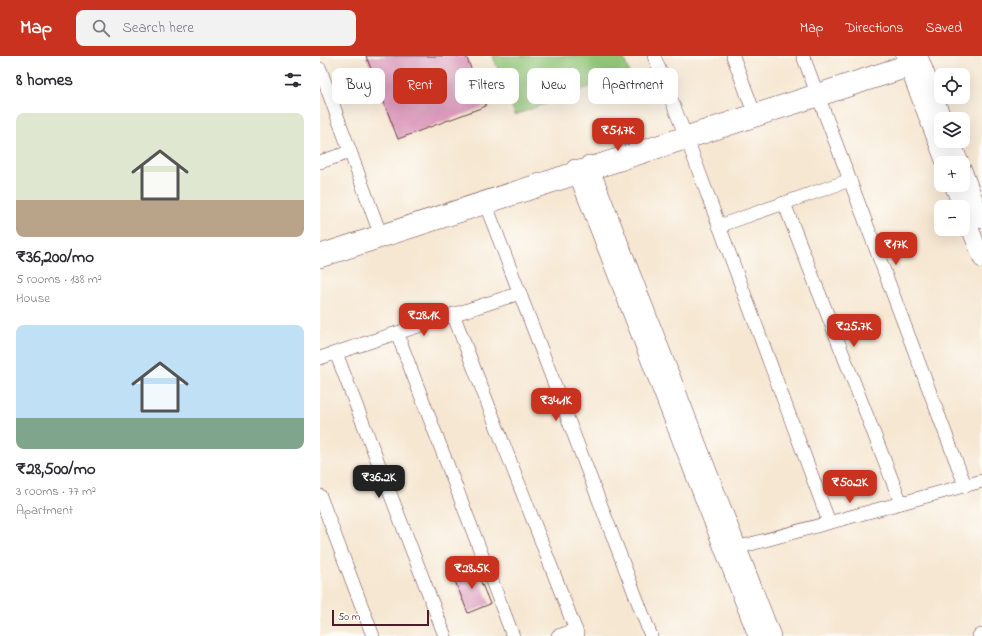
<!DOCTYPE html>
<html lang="en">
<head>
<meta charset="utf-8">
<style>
	:root { --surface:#fff; --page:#f2f2f3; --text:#2b2b33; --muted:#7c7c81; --accent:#c8321e }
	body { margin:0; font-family:"Indie Flower",sans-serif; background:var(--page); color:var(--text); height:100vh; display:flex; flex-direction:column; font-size:15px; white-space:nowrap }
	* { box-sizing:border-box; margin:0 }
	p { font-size:13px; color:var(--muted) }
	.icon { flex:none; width:22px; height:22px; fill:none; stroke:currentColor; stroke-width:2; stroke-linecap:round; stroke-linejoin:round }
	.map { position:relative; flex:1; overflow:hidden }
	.side { display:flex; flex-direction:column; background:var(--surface); width:320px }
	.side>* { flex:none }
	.hud { position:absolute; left:12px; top:12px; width:380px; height:36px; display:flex; gap:8px }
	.controls { position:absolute; left:614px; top:12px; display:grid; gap:8px }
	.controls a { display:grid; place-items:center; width:36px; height:36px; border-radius:8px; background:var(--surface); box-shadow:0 4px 16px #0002; font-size:20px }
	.scale { position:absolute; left:12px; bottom:10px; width:97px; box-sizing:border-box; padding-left:4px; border:2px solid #4a1f2b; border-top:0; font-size:11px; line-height:14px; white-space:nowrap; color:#4a1f2b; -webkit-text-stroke:3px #fdfcf7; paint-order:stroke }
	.price { position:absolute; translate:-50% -34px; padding:0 9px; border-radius:8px; background:var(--accent); color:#fff; font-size:13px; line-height:26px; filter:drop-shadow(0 1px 2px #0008) }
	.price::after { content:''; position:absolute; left:50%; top:24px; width:12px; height:9px; margin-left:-6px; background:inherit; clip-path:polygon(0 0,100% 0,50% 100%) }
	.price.active { background:#222; color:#fff }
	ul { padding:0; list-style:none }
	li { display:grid; align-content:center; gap:8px; height:212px; padding:0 16px }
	li span { display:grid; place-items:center; height:124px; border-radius:8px; color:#555 }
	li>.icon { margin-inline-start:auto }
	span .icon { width:72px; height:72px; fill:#fffc; stroke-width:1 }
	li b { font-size:17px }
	h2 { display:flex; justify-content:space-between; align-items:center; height:48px; padding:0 16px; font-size:17px }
	.pill { padding:0 14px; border-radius:8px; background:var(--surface); box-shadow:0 4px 16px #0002; font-size:14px; line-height:36px }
	.pill.active { background:var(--accent); color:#fff }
	header { display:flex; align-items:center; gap:24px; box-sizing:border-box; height:56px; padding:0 20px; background:var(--accent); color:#fff }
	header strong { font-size:19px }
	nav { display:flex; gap:22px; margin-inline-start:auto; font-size:14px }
	.search { width:280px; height:36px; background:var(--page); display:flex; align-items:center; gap:10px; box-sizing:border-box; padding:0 14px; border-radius:8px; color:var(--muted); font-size:15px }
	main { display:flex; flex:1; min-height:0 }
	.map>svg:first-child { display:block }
	.green { fill:#92c678; stroke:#6e7252 }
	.building { fill:#dd9cbe }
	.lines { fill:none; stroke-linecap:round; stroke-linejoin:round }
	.minor-casing { stroke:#643d44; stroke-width:14 }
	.tertiary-casing { stroke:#643d44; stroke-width:18 }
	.minor { stroke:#fff; stroke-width:13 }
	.tertiary { stroke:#fff; stroke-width:17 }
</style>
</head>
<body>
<header>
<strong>Map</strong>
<div class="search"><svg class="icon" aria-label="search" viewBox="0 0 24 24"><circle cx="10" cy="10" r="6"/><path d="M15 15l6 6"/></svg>Search here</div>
<nav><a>Map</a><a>Directions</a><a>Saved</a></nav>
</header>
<main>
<section class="side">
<h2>8 homes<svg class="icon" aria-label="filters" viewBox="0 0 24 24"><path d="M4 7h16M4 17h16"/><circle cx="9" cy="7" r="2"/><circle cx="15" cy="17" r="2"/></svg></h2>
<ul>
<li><span style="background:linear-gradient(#dfe7d0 70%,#b9a48a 0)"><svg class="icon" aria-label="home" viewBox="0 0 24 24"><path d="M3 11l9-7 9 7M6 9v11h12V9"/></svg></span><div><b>₹36,200/mo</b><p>5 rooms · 138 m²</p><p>House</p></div></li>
<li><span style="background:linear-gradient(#bfe0f5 75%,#7fa58c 0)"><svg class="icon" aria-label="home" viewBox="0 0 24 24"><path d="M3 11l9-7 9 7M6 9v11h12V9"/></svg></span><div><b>₹28,500/mo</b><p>3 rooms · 77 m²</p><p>Apartment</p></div></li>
</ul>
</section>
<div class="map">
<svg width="662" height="580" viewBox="0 0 662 580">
	<rect width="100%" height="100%" fill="#fdfcf7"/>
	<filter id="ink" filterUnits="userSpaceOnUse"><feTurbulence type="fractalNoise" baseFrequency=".025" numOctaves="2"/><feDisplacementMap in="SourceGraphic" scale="8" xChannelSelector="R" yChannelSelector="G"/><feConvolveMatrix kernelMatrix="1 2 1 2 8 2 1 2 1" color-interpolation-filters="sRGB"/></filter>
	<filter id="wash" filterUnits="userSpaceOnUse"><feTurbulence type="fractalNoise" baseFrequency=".012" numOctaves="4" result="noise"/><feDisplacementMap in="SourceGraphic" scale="16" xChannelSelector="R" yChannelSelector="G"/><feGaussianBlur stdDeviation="0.9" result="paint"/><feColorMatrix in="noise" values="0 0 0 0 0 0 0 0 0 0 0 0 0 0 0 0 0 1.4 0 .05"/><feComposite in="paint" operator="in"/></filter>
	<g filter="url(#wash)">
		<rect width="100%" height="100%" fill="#f6e7d2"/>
		<polygon class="green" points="173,0 303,0 309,16 195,59"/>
		<g id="blocks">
			<g class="building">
				<polygon points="46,0 146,0 166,50 78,83"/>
				<polygon points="155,511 170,548 148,557 133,520"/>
			</g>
		</g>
	</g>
	<g filter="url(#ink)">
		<use href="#blocks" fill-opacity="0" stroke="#643d44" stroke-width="1"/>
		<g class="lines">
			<g class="minor-casing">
				<g id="minor">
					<polyline points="334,0 368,86 509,466"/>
					<polyline points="413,0 436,62"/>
					<polyline points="483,0 645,429"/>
					<polyline points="0,13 62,183"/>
					<polyline points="0,106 30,96"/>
					<polyline points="164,144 331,580"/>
					<polyline points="464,147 581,447"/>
					<polyline points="399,170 530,124"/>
					<polyline points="0,195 594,3"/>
					<polyline points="0,205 597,12"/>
					<polyline points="133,258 258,580"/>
					<polyline points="77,277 193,580"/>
					<polyline points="16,297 125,580"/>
					<polyline points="0,302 200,237"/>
					<polyline points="0,440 53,580"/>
					<polyline points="409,494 662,425"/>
					<polyline points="238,580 256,574"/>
					<polyline points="659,580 662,579"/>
				</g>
			</g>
			<g class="tertiary-casing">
				<g id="tertiary">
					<polyline points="584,0 625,107"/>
					<polyline points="599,0 623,63"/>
					<polyline points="632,85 640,107"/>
					<polyline points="269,108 452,580"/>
					<polyline points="255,112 437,580"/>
					<polyline points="643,114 662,164"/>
					<polyline points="633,129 642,151"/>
					<polyline points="643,154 662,203"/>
				</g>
			</g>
			<use href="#minor" class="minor"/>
			<use href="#tertiary" class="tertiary"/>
		</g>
	</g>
</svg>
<div class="controls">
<a><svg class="icon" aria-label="locate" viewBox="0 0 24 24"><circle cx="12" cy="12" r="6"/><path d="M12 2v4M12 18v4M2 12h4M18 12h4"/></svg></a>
<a><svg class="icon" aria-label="layers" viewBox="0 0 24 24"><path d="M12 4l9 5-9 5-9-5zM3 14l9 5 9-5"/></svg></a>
<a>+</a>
<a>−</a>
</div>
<div class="scale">50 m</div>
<b class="price" style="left:298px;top:96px">₹51.7K</b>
<b class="price" style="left:576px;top:210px">₹17K</b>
<b class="price" style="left:104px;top:281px">₹28.1K</b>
<b class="price" style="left:534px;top:292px">₹25.7K</b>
<b class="price" style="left:236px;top:366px">₹34.1K</b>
<b class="price active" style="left:59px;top:443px">₹36.2K</b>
<b class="price" style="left:530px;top:448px">₹50.2K</b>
<b class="price" style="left:152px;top:534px">₹28.5K</b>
<div class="hud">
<a class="pill">Buy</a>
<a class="pill active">Rent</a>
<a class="pill">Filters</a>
<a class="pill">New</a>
<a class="pill">Apartment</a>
</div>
</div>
</main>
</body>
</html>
